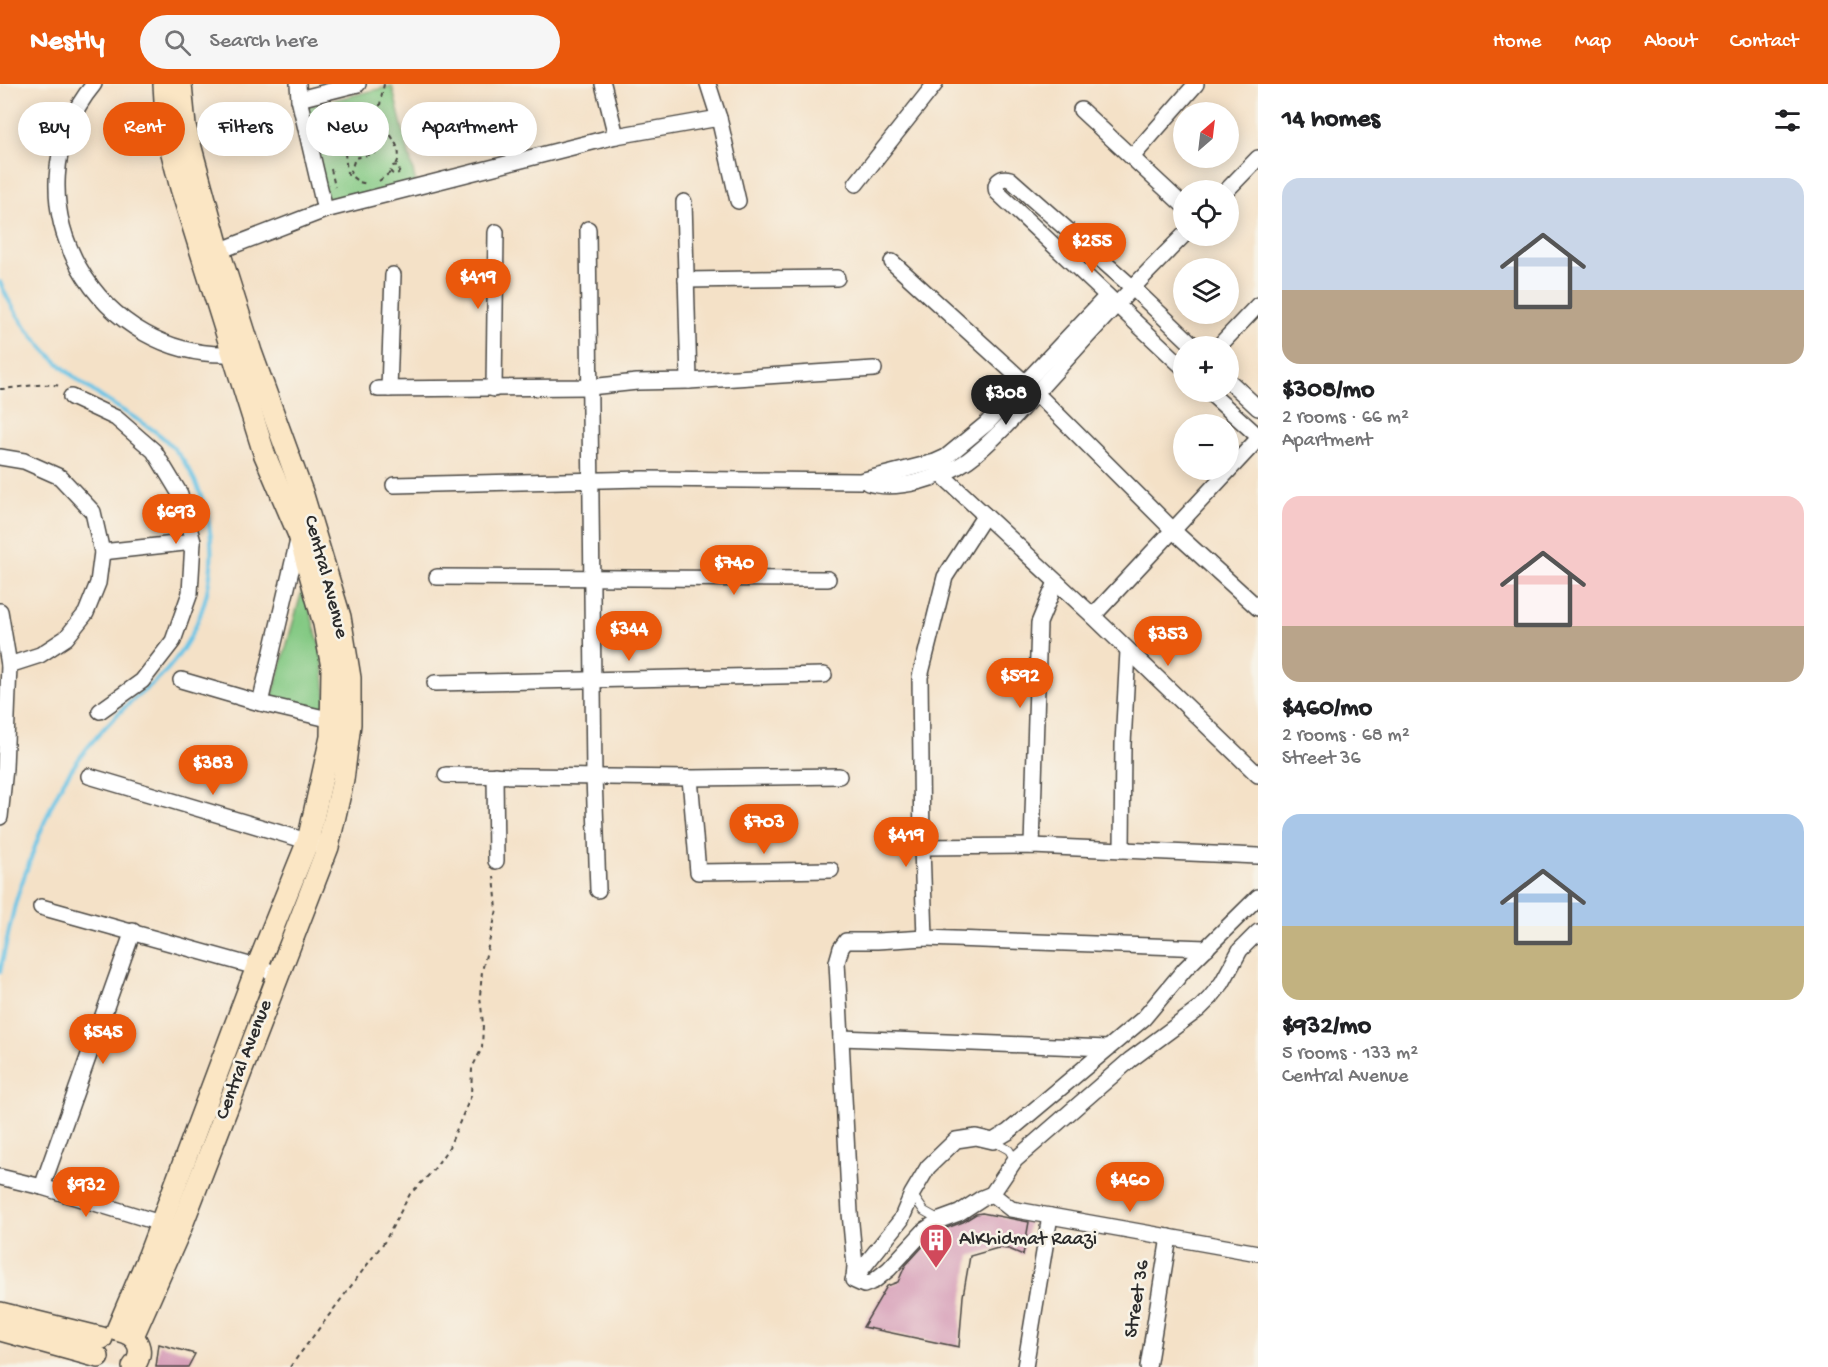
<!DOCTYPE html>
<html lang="en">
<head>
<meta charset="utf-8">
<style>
	:root { --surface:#fff; --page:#f6f6f6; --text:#202124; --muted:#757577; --accent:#ea580c }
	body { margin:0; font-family:"Gochi Hand",sans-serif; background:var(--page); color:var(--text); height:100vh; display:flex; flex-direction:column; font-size:22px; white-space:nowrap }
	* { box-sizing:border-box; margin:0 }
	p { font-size:20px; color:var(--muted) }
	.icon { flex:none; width:33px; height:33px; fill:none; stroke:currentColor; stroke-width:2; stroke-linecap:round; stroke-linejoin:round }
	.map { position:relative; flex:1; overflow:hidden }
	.panel { display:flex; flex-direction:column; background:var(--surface); width:570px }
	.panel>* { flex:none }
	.hud { position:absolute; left:18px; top:18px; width:570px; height:54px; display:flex; gap:12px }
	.needle { width:39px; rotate:28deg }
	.fabs { position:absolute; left:1173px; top:18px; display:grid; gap:12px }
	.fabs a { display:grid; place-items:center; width:66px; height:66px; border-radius:50%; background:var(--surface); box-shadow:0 3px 15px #0003; font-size:30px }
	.price { position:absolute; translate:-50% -51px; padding:0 14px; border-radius:21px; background:var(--accent); color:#fff; font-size:20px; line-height:39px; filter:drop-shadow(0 2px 3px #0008) }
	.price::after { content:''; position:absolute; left:50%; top:36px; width:18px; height:14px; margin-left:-9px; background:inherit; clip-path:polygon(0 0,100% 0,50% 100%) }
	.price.current { background:#222; color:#fff }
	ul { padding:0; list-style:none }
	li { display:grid; align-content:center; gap:12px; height:318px; padding:0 24px }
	li span { display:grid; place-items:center; height:186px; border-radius:18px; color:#555 }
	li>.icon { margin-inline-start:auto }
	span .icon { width:108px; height:108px; fill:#fffc; stroke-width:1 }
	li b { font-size:26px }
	h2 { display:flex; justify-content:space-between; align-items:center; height:72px; padding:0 24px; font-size:26px }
	.tag { padding:0 21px; border-radius:27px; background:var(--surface); box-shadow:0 3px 15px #0003; font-size:21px; line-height:54px }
	.tag.current { background:var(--accent); color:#fff }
	header { display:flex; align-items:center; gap:36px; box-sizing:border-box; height:84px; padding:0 30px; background:var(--accent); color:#fff }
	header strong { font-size:28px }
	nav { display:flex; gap:33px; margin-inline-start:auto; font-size:21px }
	.search { width:420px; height:54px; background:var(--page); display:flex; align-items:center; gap:15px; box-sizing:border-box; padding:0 21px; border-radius:33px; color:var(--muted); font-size:22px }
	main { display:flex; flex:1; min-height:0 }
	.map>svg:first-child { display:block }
	.green { fill:#83c983; stroke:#577a57; stroke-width:1.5 }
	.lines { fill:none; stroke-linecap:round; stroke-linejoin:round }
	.stream { stroke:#69c4e6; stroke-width:4 }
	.building { fill:#d395b3 }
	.lane-casing { stroke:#494642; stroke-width:10 }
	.street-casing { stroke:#494642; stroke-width:18 }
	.secondary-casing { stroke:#494642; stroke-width:24 }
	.path { stroke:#494642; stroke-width:2; stroke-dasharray:4.5 4.5; stroke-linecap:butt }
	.lane { stroke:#fff; stroke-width:8 }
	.street { stroke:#fff; stroke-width:15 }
	.secondary { stroke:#fbe6c4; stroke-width:21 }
	.labels { text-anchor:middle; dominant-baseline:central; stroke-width:5; stroke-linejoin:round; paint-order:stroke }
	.street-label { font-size:20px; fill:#2b2b2b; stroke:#f7f3e8 }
	.poi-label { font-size:20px; fill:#2b2b2b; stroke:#f7f3e8; text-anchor:start }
</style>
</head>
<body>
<header>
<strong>Nestly</strong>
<div class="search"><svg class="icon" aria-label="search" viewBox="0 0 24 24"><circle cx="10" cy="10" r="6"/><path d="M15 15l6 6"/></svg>Search here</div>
<nav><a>Home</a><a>Map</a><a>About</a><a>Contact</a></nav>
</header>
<main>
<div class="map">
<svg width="1258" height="1283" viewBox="0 0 1258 1283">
	<rect width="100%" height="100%" fill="#f7f3e8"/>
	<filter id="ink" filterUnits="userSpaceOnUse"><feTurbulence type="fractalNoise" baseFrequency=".0167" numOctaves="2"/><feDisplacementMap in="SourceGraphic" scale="12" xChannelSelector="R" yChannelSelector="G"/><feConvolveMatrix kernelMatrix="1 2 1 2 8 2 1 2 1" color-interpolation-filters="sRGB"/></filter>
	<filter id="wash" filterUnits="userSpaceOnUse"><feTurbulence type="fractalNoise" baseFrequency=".008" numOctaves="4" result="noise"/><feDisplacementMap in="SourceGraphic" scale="24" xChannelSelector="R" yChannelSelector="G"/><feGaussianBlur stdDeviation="1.35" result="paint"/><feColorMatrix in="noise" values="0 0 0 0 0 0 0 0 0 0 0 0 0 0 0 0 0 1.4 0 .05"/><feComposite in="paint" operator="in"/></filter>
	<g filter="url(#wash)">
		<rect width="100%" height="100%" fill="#f4e1c7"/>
		<g class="green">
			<polygon points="392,2 416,99 328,120 304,23"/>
			<polygon points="303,503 322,569 328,631 271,617"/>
		</g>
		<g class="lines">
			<path class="stream" d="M0,198C19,244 57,283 97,310C140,340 172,347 196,399C225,462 212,534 167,586C157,597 144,606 133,616C108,638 83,667 65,695C53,715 45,736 37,757C30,777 22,797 16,817C10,840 5,865 0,888"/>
		</g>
		<g id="blocks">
			<g class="building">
				<polygon points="982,1129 1029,1138 1023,1171 1009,1165 998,1164 970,1172 963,1212 959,1263 863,1243 887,1202 898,1198 905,1182 927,1158 944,1145 963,1138 976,1130"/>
				<polygon points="159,1260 195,1270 188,1283 156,1283"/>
			</g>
		</g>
	</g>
	<g filter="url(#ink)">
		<use href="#blocks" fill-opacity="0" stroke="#494642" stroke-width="1.5"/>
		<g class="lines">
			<g class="lane-casing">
				<g id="lane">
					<polyline points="993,1057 1009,1066 1015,1076"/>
					<polyline points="912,1110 924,1127 940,1136"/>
				</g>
			</g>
			<g class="street-casing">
				<g id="street">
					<path d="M94,0C0,114 98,284 242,269"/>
					<polyline points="298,0 299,15 325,126"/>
					<polyline points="603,0 616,52"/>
					<polyline points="708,0 719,34 738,117"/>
					<polyline points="299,15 358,0"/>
					<polyline points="1081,26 1184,122"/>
					<polyline points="1132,73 1196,0"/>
					<polyline points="856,100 935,0"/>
					<polyline points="1227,106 1258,74"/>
					<polyline points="684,118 689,297"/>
					<polyline points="588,145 594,692 598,806"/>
					<polyline points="211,170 325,126 616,52 719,34"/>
					<polyline points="892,178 1036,309 1179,452 1258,524"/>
					<polyline points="686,196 837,194"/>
					<polyline points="1219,262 1258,221"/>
					<path d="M1184,284L997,108C994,99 1000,92 1010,95L1132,203L1194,262"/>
					<polyline points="1228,296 1258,324"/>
					<polyline points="378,305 590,303 637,298 689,297 874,285"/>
					<polyline points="389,305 393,191"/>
					<polyline points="494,305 496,148"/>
					<polyline points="1209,308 1258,352"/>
					<polyline points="71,313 116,334 154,367 180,410 193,458 190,509 173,557 142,597 100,627"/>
					<polyline points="0,373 24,377 60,393 93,428 102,468 98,499 86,529 66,554 40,571 9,581"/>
					<polyline points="942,391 1093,532 1258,691"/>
					<path d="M868,399C898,408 944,393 968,376C998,354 1030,315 1055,288C1097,241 1139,196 1184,151"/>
					<polyline points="394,401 643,395 860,397 935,378 946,373 986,340 1107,212"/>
					<polyline points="985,431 945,493 920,593 922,763 925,854 1207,864"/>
					<polyline points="102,468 193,458"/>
					<polyline points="437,493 828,495"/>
					<polyline points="0,527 9,581 5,684 0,733"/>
					<polyline points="1093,532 1258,355"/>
					<polyline points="181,596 260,619 341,638"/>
					<polyline points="435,599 824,591"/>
					<polyline points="260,619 299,452"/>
					<polyline points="446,691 690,694 839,692"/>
					<polyline points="495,691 496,777"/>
					<polyline points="89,692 317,760"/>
					<polyline points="690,694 698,788 831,786"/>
					<polyline points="1032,762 1039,539 1056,498"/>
					<polyline points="922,763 1032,762 1258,772"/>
					<polyline points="1122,766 1123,660 1128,567"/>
					<polyline points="1258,813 1185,885 1144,934 1008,1048 993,1057 976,1053 956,1056 928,1083 912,1110 901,1136 853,1196 864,1201 874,1197 889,1185 925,1146 940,1136 959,1129 982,1114 992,1110 1015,1076 1130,976 1199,925 1210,914 1222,899 1240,866 1258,848"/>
					<polyline points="41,823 267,886"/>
					<polyline points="841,954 1108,964"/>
					<polyline points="0,1093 42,1103 170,1142"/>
					<polyline points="42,1103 133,847"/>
					<polyline points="992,1110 1011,1125 1258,1169"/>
					<polyline points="854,1195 855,1182 850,1129 837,878 841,864 846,857 877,857 925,854"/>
					<polyline points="1025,1283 1050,1132"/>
					<polyline points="1148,1283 1169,1153"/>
				</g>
			</g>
			<g class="secondary-casing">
				<g id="secondary">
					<polyline points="0,1229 102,1254"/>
					<polyline points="0,1246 98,1273"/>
					<polyline points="117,1246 149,1171 257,883 308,757 331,653 332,583 324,540 299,451 264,369 181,104 167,50 164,0"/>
					<path d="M120,1247C138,1251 146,1268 133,1283"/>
					<polyline points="133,1252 180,1146 328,763 343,696 350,640 350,594 340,533 302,408 251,268 219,167 185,42 181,0"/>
				</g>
			</g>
			<g class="path">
				<path d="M384,0C382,11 378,23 381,33C386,50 406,63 396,81"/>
				<circle cx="322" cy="43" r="4.5"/>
				<path d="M324,39C333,23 356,16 367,35C369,47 365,55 354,62"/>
				<circle cx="344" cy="59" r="9"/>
				<polyline points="345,69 347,89 359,98 368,100"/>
				<circle cx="395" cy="86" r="4.5"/>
				<polyline points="331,85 335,103"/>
				<polyline points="350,90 355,74 375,69 379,64 378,56 368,48"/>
				<polyline points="379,97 391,88"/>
				<path d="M0,305C22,304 38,298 61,302"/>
				<polyline points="290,1283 385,1157 410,1110 432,1088 449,1063 471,1012 472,984 482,964 483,940 480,912 482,887 497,826 494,792"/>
			</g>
			<use href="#lane" class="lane"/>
			<use href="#street" class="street"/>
			<use href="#secondary" class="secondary"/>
		</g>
	</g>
	<defs>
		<g id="building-pin" transform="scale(1.725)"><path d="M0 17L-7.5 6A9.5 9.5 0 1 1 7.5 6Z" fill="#d1495b" stroke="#f7f3e8"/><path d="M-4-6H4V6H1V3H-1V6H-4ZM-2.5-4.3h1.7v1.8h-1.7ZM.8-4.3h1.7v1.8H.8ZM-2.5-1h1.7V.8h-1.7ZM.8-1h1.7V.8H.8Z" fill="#fff"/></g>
	</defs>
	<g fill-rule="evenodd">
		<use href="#building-pin" x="936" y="1156"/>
	</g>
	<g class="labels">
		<g class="street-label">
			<text transform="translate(325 493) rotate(75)">Central Avenue</text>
			<text transform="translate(245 976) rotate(-69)">Central Avenue</text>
			<text transform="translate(1138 1215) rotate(-81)">Street 36</text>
		</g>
		<g class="poi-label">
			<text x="959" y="1156">AlKhidmat Raazi</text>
		</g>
	</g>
</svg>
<div class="fabs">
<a><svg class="needle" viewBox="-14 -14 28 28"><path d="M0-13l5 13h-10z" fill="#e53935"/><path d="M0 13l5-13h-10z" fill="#757577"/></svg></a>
<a><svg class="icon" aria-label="locate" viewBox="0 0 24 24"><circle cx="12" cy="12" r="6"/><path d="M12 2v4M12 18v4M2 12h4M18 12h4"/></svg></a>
<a><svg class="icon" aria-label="layers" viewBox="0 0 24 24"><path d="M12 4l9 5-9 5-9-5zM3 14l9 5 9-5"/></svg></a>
<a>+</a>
<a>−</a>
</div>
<b class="price" style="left:1092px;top:190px">$255</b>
<b class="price" style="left:478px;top:226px">$419</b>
<b class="price current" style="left:1006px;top:342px">$308</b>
<b class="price" style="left:176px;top:461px">$693</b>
<b class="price" style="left:734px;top:512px">$740</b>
<b class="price" style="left:629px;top:578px">$344</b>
<b class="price" style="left:1168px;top:583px">$353</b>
<b class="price" style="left:1020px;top:625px">$592</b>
<b class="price" style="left:213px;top:712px">$383</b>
<b class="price" style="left:764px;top:771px">$703</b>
<b class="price" style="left:906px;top:784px">$419</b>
<b class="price" style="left:103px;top:981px">$545</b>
<b class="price" style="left:1130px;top:1129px">$460</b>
<b class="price" style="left:86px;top:1134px">$932</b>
<div class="hud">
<a class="tag">Buy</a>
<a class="tag current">Rent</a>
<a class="tag">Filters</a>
<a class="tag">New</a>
<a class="tag">Apartment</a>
</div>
</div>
<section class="panel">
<h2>14 homes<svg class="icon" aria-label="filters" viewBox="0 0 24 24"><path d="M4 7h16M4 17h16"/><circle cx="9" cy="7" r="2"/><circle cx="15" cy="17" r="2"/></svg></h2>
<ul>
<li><span style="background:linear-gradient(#c9d6e8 60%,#b9a48a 0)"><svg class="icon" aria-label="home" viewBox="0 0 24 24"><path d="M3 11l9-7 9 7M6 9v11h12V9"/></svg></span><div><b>$308/mo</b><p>2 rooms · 66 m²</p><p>Apartment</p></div></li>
<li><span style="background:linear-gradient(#f6c9c9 70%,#b9a48a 0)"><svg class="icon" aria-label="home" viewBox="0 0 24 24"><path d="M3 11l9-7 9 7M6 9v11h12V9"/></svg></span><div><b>$460/mo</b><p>2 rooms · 68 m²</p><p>Street 36</p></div></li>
<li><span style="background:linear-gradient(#a9c7e8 60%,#c2b280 0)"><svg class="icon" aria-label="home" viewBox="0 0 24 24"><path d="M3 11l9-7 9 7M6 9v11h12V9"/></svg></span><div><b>$932/mo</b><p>5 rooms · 133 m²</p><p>Central Avenue</p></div></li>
</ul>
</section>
</main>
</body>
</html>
